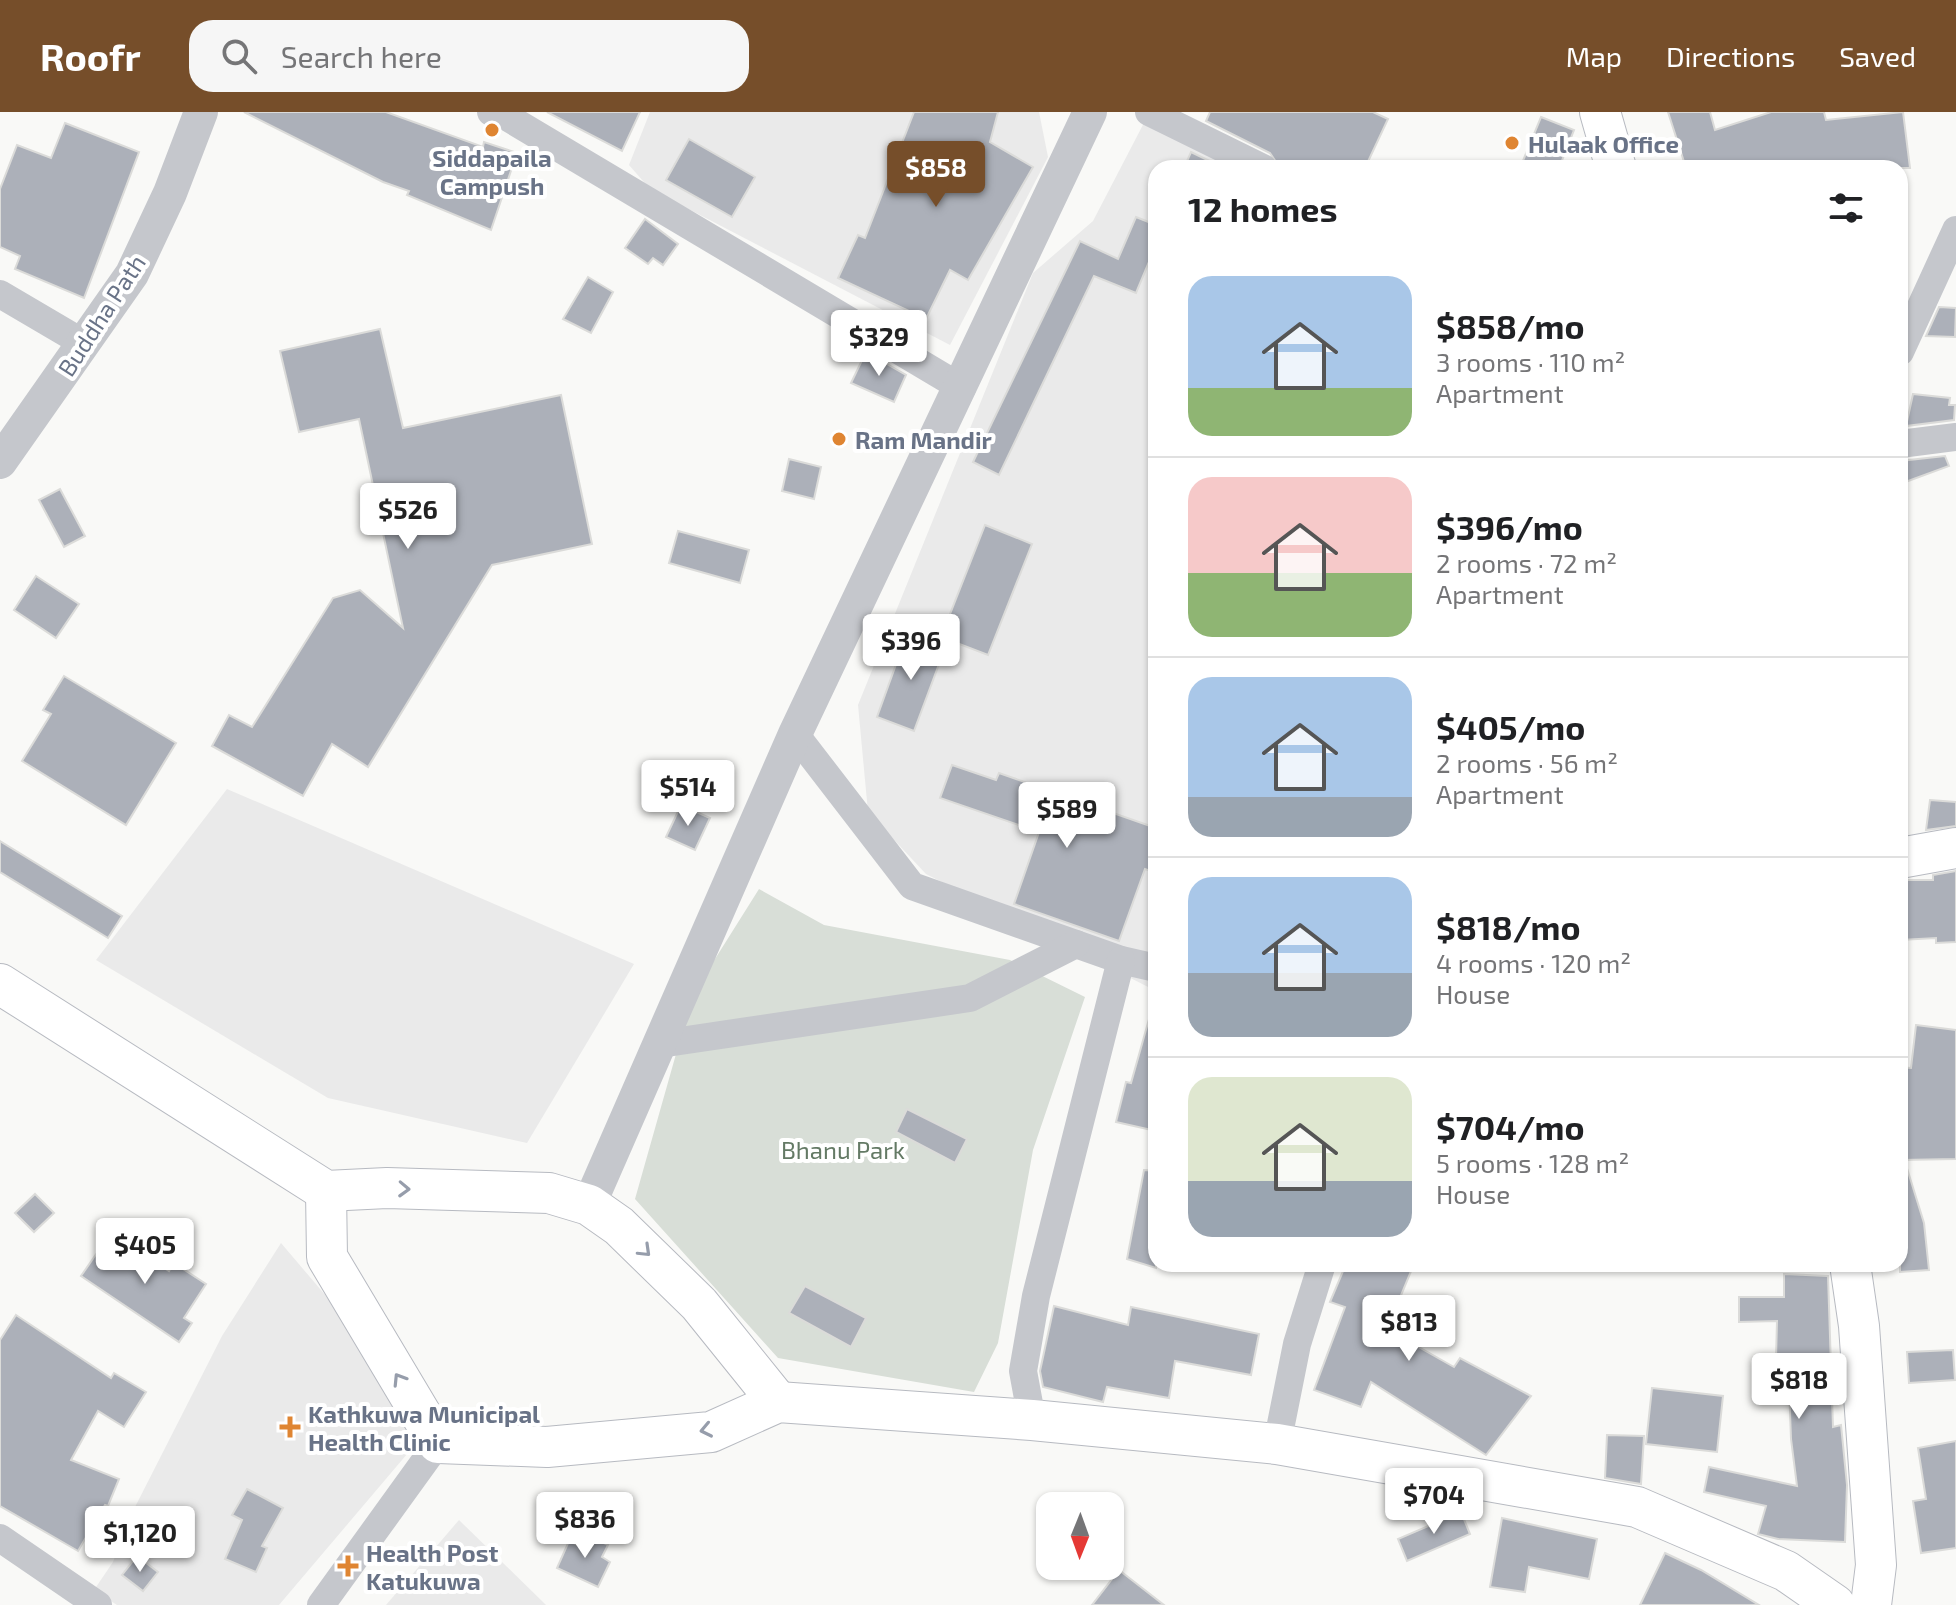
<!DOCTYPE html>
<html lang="en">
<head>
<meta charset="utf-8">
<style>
	:root { --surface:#fff; --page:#f6f6f6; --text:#202124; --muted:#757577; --line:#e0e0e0; --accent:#764e2a }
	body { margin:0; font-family:"Exo 2",sans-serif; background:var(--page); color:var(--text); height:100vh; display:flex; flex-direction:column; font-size:30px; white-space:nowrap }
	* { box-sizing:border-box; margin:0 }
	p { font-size:26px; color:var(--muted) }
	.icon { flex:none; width:44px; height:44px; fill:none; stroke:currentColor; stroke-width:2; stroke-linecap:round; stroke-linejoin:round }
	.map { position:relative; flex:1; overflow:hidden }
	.details { position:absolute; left:1148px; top:48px; width:760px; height:1112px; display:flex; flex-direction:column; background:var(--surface); border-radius:24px; box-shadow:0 2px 6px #0004 }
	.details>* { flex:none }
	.needle { width:52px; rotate:181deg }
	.buttons { position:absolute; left:1036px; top:1380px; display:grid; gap:16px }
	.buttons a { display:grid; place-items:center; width:88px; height:88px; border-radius:16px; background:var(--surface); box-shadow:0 2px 6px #0004; font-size:40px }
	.price { position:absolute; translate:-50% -68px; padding:0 18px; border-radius:8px; background:#fff; color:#222; font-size:26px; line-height:52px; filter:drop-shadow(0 2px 4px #0008) }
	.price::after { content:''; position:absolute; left:50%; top:48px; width:24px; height:18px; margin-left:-12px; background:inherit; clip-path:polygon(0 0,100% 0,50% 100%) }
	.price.current { background:var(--accent); color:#fff }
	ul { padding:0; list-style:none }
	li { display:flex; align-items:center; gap:24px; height:200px; padding:0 40px }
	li+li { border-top:2px solid var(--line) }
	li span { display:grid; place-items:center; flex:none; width:224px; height:160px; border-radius:24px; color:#555 }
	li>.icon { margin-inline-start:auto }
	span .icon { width:96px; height:96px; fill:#fffc; stroke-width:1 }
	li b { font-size:34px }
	h2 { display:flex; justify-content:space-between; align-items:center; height:96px; padding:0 40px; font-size:34px }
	header { display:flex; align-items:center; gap:48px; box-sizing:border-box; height:112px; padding:0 40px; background:var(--accent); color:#fff }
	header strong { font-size:38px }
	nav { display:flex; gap:44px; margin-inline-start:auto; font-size:28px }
	.search { width:560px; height:72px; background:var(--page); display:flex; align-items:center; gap:20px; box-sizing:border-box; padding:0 28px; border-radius:24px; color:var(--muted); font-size:30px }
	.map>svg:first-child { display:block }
	.built { fill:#eaeaea }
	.green { fill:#d8ded7 }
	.building { fill:#acb0b9; stroke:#dbdbd9; stroke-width:2 }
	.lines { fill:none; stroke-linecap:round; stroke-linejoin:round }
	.secondary-casing { stroke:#b7bac1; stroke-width:42 }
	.minor { stroke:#c5c7cc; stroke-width:28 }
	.tertiary { stroke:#c5c7cc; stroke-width:34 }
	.secondary { stroke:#fff; stroke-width:40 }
	.oneway { stroke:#969dab }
	.poi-dot { fill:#df8532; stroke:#fff; stroke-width:3 }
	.labels { text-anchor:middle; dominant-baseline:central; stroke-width:8; stroke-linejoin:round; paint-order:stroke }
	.poi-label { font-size:24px; font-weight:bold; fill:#697387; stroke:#fff; text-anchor:start }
	.street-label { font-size:24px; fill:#697387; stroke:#fff }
	.park-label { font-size:24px; fill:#647a65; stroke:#fff }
</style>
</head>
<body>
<header>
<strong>Roofr</strong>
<div class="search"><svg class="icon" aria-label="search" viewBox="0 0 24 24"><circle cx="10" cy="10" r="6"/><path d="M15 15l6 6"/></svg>Search here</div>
<nav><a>Map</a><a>Directions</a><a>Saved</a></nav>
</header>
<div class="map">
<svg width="1956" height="1493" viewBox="0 0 1956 1493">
	<rect width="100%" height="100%" fill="#f9f9f7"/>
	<g class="built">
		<polygon points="650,0 1039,0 1048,45 950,233 650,77 629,53"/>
		<polygon points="1146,7 1250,56 1156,56 1156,879 926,762 868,700 858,593 1033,161 1093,109"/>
		<polygon points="227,677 634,852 527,1031 328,986 96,848"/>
		<polygon points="281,1131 366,1231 413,1335 279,1493 117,1493 94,1478 113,1450 133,1399 222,1224"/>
		<polygon points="459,1408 546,1493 386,1493"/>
	</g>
	<polygon class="green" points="759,777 824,813 1010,848 1085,885 1033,1038 998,1231 974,1280 778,1246 635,1087 693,882"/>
	<g class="building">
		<polygon points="244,0 386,0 483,35 484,30 517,41 491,118 407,83 409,79 383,70"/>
		<polygon points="547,0 640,0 622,39"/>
		<polygon points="914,0 998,0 990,30 1033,55 968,168 950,158 926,207 838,166 858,123 865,126"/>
		<polygon points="1210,0 1373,0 1388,7 1365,56 1280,56 1270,41 1206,9"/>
		<polygon points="1668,0 1710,0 1715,18 1771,0 1824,0 1826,8 1903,0 1910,56 1686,56"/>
		<polygon points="1541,5 1574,18 1559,56 1520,56"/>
		<polygon points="65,11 139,40 84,186 15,157 20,144 0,135 0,77 17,33 51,46"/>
		<polygon points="689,27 755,65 732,105 666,68"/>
		<polygon points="1191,40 1224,56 1184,56"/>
		<polygon points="1136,105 1156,113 1156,133 1136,181 1094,164 999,363 973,350 1080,129 1118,147"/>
		<polygon points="645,107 678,132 663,153 653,146 648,152 625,136"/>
		<polygon points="588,165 613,180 591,221 563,207"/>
		<polygon points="1939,195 1956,196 1955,225 1926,224"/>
		<polygon points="380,217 403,316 561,283 592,432 492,453 368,655 332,632 303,684 212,634 229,603 252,615 333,486 360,478 403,516 359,307 299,320 280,239"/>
		<polygon points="866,240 906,263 894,290 851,271"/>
		<polygon points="1913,282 1950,286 1949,293 1955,293 1954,308 1906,314"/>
		<polygon points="1945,344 1949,354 1900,372 1900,349"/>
		<polygon points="789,347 821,355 814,387 782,379"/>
		<polygon points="60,377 85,424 64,435 39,388"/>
		<polygon points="985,413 1032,432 988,543 941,525"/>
		<polygon points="678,419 749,438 740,471 669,451"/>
		<polygon points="36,464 79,492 56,526 14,498"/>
		<polygon points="907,522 945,536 914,619 877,605"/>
		<polygon points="64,564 176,631 126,713 22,649 51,602 43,598"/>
		<polygon points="952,653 996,668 999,661 1156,716 1156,761 1145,757 1119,829 1014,792 1039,720 940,686"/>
		<polygon points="1930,688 1956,690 1956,714 1926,718"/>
		<polygon points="681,693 710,706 695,738 666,725"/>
		<polygon points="0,729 122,804 108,826 0,760"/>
		<polygon points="1956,759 1956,830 1936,831 1936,826 1900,828 1900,768 1933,768 1933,763"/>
		<polygon points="1149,907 1156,908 1156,1019 1116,1010 1126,970 1131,971"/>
		<polygon points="1916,913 1956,918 1956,1047 1900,1048 1900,955 1911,956"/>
		<polygon points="907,997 967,1027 955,1051 896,1020"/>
		<polygon points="1906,1053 1924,1111 1929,1158 1900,1160 1900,1054"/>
		<polygon points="1144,1058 1156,1059 1156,1156 1127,1147"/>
		<polygon points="35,1082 54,1101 34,1120 15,1101"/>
		<polygon points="110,1122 169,1159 174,1151 206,1172 184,1206 192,1211 179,1230 81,1164"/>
		<polygon points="1346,1152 1414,1152 1387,1217 1454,1255 1460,1246 1531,1284 1486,1343 1371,1270 1361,1295 1314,1278 1345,1195 1330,1190"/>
		<polygon points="1784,1162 1828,1164 1833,1315 1841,1313 1847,1373 1845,1430 1778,1427 1758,1422 1766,1394 1704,1380 1709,1355 1797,1374 1791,1327 1788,1246 1776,1246 1777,1209 1739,1210 1739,1185 1784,1185"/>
		<polygon points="805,1174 866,1206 851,1235 789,1201"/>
		<polygon points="1054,1194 1128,1213 1131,1195 1259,1222 1251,1263 1175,1249 1169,1286 1107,1275 1103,1290 1043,1275 1040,1259"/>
		<polygon points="16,1203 111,1266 114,1261 146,1280 124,1315 98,1299 71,1348 119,1367 108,1394 105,1393 78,1439 0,1394 0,1228"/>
		<polygon points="1953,1238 1955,1268 1909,1271 1907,1240"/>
		<polygon points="1652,1276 1723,1284 1717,1340 1646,1332"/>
		<polygon points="1607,1323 1644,1324 1641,1372 1605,1366"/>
		<polygon points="1956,1329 1956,1436 1921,1441 1913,1389 1926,1387 1918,1336"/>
		<polygon points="247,1377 283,1396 262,1434 267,1436 256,1460 225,1447 242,1408 232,1403"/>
		<polygon points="1461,1400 1470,1422 1407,1449 1398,1427"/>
		<polygon points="1502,1406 1597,1427 1589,1467 1529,1455 1525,1480 1490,1475"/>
		<polygon points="584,1421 608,1433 602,1445 610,1450 598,1475 557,1456 569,1429 578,1433"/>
		<polygon points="1665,1441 1701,1458 1759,1493 1640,1493"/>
		<polygon points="137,1444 158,1460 143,1479 122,1463"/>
		<polygon points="1119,1458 1164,1493 1092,1493"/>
	</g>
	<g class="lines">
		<g class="secondary-casing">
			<g id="secondary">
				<polyline points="1600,0 1616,56"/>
				<polyline points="1900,746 1956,736"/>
				<polyline points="0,872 326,1079 387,1076 549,1081 589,1093 619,1114 699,1192 778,1290"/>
				<polyline points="326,1079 327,1145 438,1331 547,1335 711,1320 778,1290 1032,1308 1277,1332 1637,1395 1786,1459 1835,1493"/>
				<polyline points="1850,1152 1859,1214 1876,1453 1871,1493"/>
			</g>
		</g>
		<g class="minor">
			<polyline points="491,0 507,5 962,276"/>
			<polyline points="1149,0 1263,56"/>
			<polyline points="0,182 85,232"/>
			<polyline points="1900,240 1956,118"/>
			<polyline points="1900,332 1956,325"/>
			<polyline points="795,622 912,774 1121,848 1156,856"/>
			<polyline points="660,932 970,886 1076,832"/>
			<polyline points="1032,1308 1023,1259 1036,1184 1121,848"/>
			<polyline points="1277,1332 1297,1232 1322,1152"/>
			<polyline points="0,1426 98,1493"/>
			<polyline points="321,1493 438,1331"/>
		</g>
		<g class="tertiary">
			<polyline points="0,350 132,162 170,81 201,0"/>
			<polyline points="589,1093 795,622 1090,0"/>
		</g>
		<use href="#secondary" class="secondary"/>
	</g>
	<defs><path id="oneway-chevron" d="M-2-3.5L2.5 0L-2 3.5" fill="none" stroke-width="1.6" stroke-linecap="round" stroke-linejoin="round" transform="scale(2)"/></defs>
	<g class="oneway">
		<use href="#oneway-chevron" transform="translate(404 1077) rotate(2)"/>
		<use href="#oneway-chevron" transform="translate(645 1139) rotate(44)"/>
		<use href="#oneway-chevron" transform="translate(399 1267) rotate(-122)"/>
		<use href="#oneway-chevron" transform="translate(706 1318) rotate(168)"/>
	</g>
	<g class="poi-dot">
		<circle cx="492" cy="18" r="8"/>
		<circle cx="1512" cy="31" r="8"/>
		<circle cx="839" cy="327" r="8"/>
		<path d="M286 1303h8v8h8v8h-8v8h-8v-8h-8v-8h8z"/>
		<path d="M344 1442h8v8h8v8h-8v8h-8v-8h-8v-8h8z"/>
	</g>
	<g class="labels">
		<g class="poi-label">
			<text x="1528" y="31">Hulaak Office</text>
			<text x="492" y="45" text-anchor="middle">Siddapaila<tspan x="492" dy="28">Campush</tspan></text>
			<text x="855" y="327">Ram Mandir</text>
			<text x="308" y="1301">Kathkuwa Municipal<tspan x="308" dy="28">Health Clinic</tspan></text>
			<text x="366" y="1440">Health Post<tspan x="366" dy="28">Katukuwa</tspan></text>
		</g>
		<g class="street-label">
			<text transform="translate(101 203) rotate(-57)">Buddha Path</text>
		</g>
		<g class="park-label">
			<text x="843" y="1037">Bhanu Park</text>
		</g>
	</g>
</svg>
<div class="buttons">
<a><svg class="needle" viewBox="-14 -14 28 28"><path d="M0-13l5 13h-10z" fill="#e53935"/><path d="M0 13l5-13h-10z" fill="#757577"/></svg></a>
</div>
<b class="price current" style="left:936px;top:97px">$858</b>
<b class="price" style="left:879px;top:266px">$329</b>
<b class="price" style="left:408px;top:439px">$526</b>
<b class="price" style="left:911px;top:570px">$396</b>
<b class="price" style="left:688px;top:716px">$514</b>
<b class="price" style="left:1067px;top:738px">$589</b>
<b class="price" style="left:145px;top:1174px">$405</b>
<b class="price" style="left:1409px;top:1251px">$813</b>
<b class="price" style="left:1799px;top:1309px">$818</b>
<b class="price" style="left:1434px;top:1424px">$704</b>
<b class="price" style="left:585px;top:1448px">$836</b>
<b class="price" style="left:140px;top:1462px">$1,120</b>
<section class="details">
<h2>12 homes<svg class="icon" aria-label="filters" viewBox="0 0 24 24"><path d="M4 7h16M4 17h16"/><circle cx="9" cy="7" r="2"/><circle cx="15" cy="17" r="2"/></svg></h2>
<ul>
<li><span style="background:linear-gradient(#a9c7e8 70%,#8fb573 0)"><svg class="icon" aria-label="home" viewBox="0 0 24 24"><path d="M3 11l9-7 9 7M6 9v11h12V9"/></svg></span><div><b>$858/mo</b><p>3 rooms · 110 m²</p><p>Apartment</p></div></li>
<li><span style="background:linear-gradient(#f6c9c9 60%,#8fb573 0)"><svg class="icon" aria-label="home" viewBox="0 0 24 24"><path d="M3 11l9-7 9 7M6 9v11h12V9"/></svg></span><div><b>$396/mo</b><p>2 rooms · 72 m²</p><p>Apartment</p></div></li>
<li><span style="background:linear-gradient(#a9c7e8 75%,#9aa5b1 0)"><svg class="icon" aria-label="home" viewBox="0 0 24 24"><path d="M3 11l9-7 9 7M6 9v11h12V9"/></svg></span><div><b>$405/mo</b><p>2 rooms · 56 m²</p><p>Apartment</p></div></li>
<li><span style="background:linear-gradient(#a9c7e8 60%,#9aa5b1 0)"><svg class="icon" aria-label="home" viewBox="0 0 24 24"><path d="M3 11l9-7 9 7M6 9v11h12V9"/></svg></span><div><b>$818/mo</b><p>4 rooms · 120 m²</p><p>House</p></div></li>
<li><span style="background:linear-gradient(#dfe7d0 65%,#9aa5b1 0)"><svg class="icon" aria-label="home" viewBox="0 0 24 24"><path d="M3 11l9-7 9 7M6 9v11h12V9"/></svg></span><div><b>$704/mo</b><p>5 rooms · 128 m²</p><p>House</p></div></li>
</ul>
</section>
</div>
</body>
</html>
